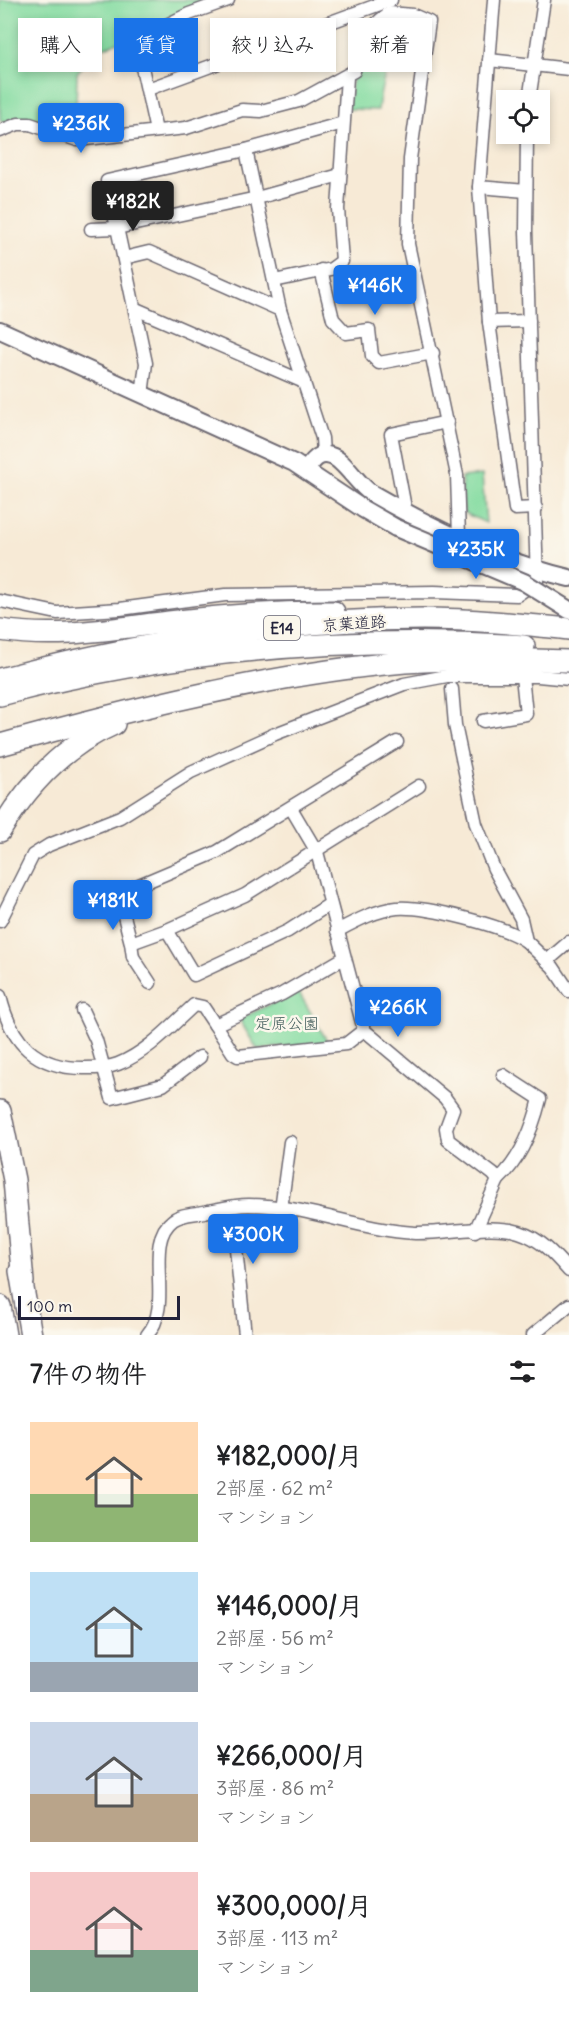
<!DOCTYPE html>
<html lang="ja">
<head>
<meta charset="utf-8">
<style>
	:root { --surface:#fff; --page:#f2f2f2; --text:#202124; --muted:#757577; --accent:#1a73e8 }
	body { margin:0; font-family:Delius,"Klee One",sans-serif; background:var(--page); color:var(--text); height:100vh; display:flex; flex-direction:column; font-size:22px; white-space:nowrap }
	* { box-sizing:border-box; margin:0 }
	p { font-size:20px; color:var(--muted) }
	.icon { flex:none; width:33px; height:33px; fill:none; stroke:currentColor; stroke-width:2; stroke-linecap:round; stroke-linejoin:round }
	.map { position:relative; height:1335px; overflow:hidden }
	.panel { display:flex; flex-direction:column; background:var(--surface); flex:1 }
	.panel>* { flex:none }
	.top-card { position:absolute; left:18px; top:18px; width:534px; height:54px; display:flex; gap:12px }
	.controls { position:absolute; left:496px; top:90px; display:grid; gap:12px }
	.controls a { display:grid; place-items:center; width:54px; height:54px; border-radius:0px; background:var(--surface); box-shadow:0 3px 9px #0003; font-size:30px }
	.scale { position:absolute; left:18px; bottom:15px; width:162px; box-sizing:border-box; padding-left:6px; border:3px solid #22223b; border-top:0; font-size:16px; line-height:21px; white-space:nowrap; color:#22223b; -webkit-text-stroke:4px #fbf7ec; paint-order:stroke }
	.price { position:absolute; translate:-50% -51px; padding:0 14px; border-radius:6px; background:var(--accent); color:#fff; font-size:20px; line-height:39px; filter:drop-shadow(0 2px 3px #0008) }
	.price::after { content:''; position:absolute; left:50%; top:36px; width:18px; height:14px; margin-left:-9px; background:inherit; clip-path:polygon(0 0,100% 0,50% 100%) }
	.price.on { background:#222; color:#fff }
	ul { padding:0; list-style:none }
	li { display:flex; align-items:center; gap:18px; height:150px; padding:0 30px }
	li span { display:grid; place-items:center; flex:none; width:168px; height:120px; border-radius:0px; color:#555 }
	li>.icon { margin-inline-start:auto }
	span .icon { width:72px; height:72px; fill:#fffc; stroke-width:1 }
	li b { font-size:26px }
	h2 { display:flex; justify-content:space-between; align-items:center; height:72px; padding:0 30px; font-size:26px }
	.tag { padding:0 21px; border-radius:0px; background:var(--surface); box-shadow:0 3px 9px #0003; font-size:21px; line-height:54px }
	.tag.on { background:var(--accent); color:#fff }
	.map>svg:first-child { display:block }
	.green { fill:#83dba0; stroke:#527e6e; stroke-width:1.5 }
	.lines { fill:none; stroke-linecap:round; stroke-linejoin:round }
	.street-casing { stroke:#6d6871; stroke-width:15 }
	.secondary-casing { stroke:#6d6871; stroke-width:20 }
	.highway-casing { stroke:#6d6871; stroke-width:24 }
	.street { stroke:#fff; stroke-width:12 }
	.secondary { stroke:#fff; stroke-width:16 }
	.highway { stroke:#fff; stroke-width:21 }
	.secondary-bridge-casing { stroke:#6d6871; stroke-width:20; stroke-linecap:butt }
	.secondary-bridge { stroke:#fff; stroke-width:16 }
	.labels { text-anchor:middle; dominant-baseline:central; stroke-width:5; stroke-linejoin:round; paint-order:stroke }
	.shield { fill:#fbf7ec; stroke:#636270; stroke-width:1.5 }
	.shield-label { font-size:15px; font-weight:bold; fill:#22223b }
	.street-label { font-size:16px; fill:#22223b; stroke:#fbf7ec }
	.park-label { font-size:16px; fill:#3f5a59; stroke:#fbf7ec }
</style>
</head>
<body>
<div class="map">
<svg width="569" height="1335" viewBox="0 0 569 1335">
	<rect width="100%" height="100%" fill="#fbf7ec"/>
	<filter id="ink" filterUnits="userSpaceOnUse"><feTurbulence type="fractalNoise" baseFrequency=".0167" numOctaves="2"/><feDisplacementMap in="SourceGraphic" scale="12" xChannelSelector="R" yChannelSelector="G"/><feConvolveMatrix kernelMatrix="1 2 1 2 8 2 1 2 1" color-interpolation-filters="sRGB"/></filter>
	<filter id="wash" filterUnits="userSpaceOnUse"><feTurbulence type="fractalNoise" baseFrequency=".008" numOctaves="4" result="noise"/><feDisplacementMap in="SourceGraphic" scale="24" xChannelSelector="R" yChannelSelector="G"/><feGaussianBlur stdDeviation="1.35" result="paint"/><feColorMatrix in="noise" values="0 0 0 0 0 0 0 0 0 0 0 0 0 0 0 0 0 1.4 0 .05"/><feComposite in="paint" operator="in"/></filter>
	<g filter="url(#wash)">
		<rect width="100%" height="100%" fill="#f7ead6"/>
		<g class="green">
			<polygon points="0,0 222,0 95,51 77,73 75,136 5,125 0,119"/>
			<path d="M390,21L399,23C393,53 381,79 378,110L348,109C350,77 363,42 390,21Z"/>
			<polygon points="482,475 486,523 464,513 461,477"/>
			<polygon points="298,991 329,1044 257,1049 239,1019"/>
		</g>
	</g>
	<g filter="url(#ink)">
		<g class="lines">
			<g class="street-casing">
				<g id="street">
					<polyline points="494,0 479,187 526,191"/>
					<polyline points="489,60 569,69"/>
					<polyline points="148,89 391,0"/>
					<polyline points="529,100 544,0"/>
					<path d="M0,131L18,124H30L77,140L186,128L242,110L261,111L299,101L354,71C361,41 363,32 389,13L413,15L429,22L410,159L408,244L457,475L459,537"/>
					<polyline points="156,131 136,40 189,14 228,0"/>
					<polyline points="246,150 280,310 322,438 323,454"/>
					<polyline points="479,187 489,322 529,321"/>
					<polyline points="91,229 117,228 257,198 340,175"/>
					<polyline points="124,258 149,252 280,310"/>
					<polyline points="321,270 333,319 346,333 369,330 372,356 379,363 433,353"/>
					<polyline points="274,281 331,269 342,261 338,209 347,77"/>
					<polyline points="136,309 304,382"/>
					<polyline points="489,322 515,509 536,508"/>
					<polyline points="142,395 146,363 107,181 246,150 343,123"/>
					<polyline points="406,513 391,434 447,422"/>
					<polyline points="0,601 57,613 120,609 225,595 434,592 517,595 537,581 526,231 527,134"/>
					<polyline points="452,689 455,725 476,824 494,869 521,919 526,941 553,967 569,991"/>
					<polyline points="483,721 526,714 522,676"/>
					<polyline points="397,742 217,852 120,893 117,900 124,916 131,943 167,930 245,895 419,786"/>
					<polyline points="291,808 317,852 364,1030 445,1098 453,1109 446,1128 448,1140 493,1174 498,1180 475,1231"/>
					<polyline points="0,921 33,855 49,845 120,817 191,772 275,734 404,684 447,676 538,676 569,679"/>
					<polyline points="167,930 194,975 288,931 330,904"/>
					<path d="M337,931C356,921 376,910 397,908C426,906 502,925 526,941"/>
					<polyline points="131,943 133,957 150,983"/>
					<polyline points="547,961 569,942"/>
					<path d="M0,996C11,1043 36,1069 86,1068C97,1068 108,1068 118,1064C148,1052 171,1026 194,1005L203,1007L215,1025L282,994L344,958"/>
					<polyline points="82,1010 96,1040 112,1098 163,1085 200,1057"/>
					<polyline points="215,1025 233,1053 238,1056 346,1044 364,1030"/>
					<path d="M498,1180C520,1160 533,1127 540,1099L503,1075"/>
					<polyline points="281,1209 290,1142"/>
					<polyline points="216,1210 235,1239 245,1335"/>
					<path d="M147,1335C175,1305 142,1243 173,1220C181,1214 194,1214 204,1212C219,1209 234,1205 249,1205C305,1205 359,1230 415,1233C447,1234 490,1223 519,1232C541,1239 554,1254 569,1271"/>
					<polyline points="533,1335 569,1305"/>
				</g>
			</g>
			<g class="secondary-casing">
				<g id="secondary">
					<polyline points="0,330 294,463 363,509 396,528"/>
					<path d="M306,470C313,461 318,452 331,456C343,459 358,485 371,493C432,528 501,562 569,578"/>
				</g>
			</g>
			<g class="highway-casing">
				<g id="highway">
					<path d="M0,630C58,639 111,629 169,622C224,616 279,611 334,612"/>
					<path d="M0,679C138,643 281,619 423,619C472,619 521,624 569,629"/>
					<path d="M0,695C172,650 346,635 524,646"/>
					<path d="M0,745C127,710 274,673 405,662C460,658 514,659 569,661"/>
					<path d="M0,831C27,786 65,745 114,724"/>
					<polyline points="0,1111 14,1180 23,1282"/>
					<polyline points="20,1271 31,1335"/>
					<polyline points="0,1306 5,1335"/>
				</g>
			</g>
			<use href="#street" class="street"/>
			<use href="#secondary" class="secondary"/>
			<use href="#highway" class="highway"/>
			<g class="secondary-bridge-casing">
				<polyline id="secondary-bridge" points="396,528 524,582 569,610"/>
			</g>
			<use href="#secondary-bridge" class="secondary-bridge"/>
		</g>
	</g>
	<g class="labels">
		<rect class="shield" x="264" y="616" width="36" height="24" rx="4.5"/>
		<g class="shield-label">
			<text x="282" y="628">E14</text>
		</g>
		<g class="street-label">
			<text transform="translate(354 623) rotate(-4)">京葉道路</text>
		</g>
		<g class="park-label">
			<text x="287" y="1023">定原公園</text>
		</g>
	</g>
</svg>
<div class="controls">
<a><svg class="icon" aria-label="locate" viewBox="0 0 24 24"><circle cx="12" cy="12" r="6"/><path d="M12 2v4M12 18v4M2 12h4M18 12h4"/></svg></a>
</div>
<div class="scale">100 m</div>
<b class="price" style="left:81px;top:154px">¥236K</b>
<b class="price on" style="left:133px;top:232px">¥182K</b>
<b class="price" style="left:375px;top:316px">¥146K</b>
<b class="price" style="left:476px;top:580px">¥235K</b>
<b class="price" style="left:113px;top:931px">¥181K</b>
<b class="price" style="left:398px;top:1038px">¥266K</b>
<b class="price" style="left:253px;top:1265px">¥300K</b>
<div class="top-card">
<a class="tag">購入</a>
<a class="tag on">賃貸</a>
<a class="tag">絞り込み</a>
<a class="tag">新着</a>
</div>
</div>
<section class="panel">
<h2>7件の物件<svg class="icon" aria-label="filters" viewBox="0 0 24 24"><path d="M4 7h16M4 17h16"/><circle cx="9" cy="7" r="2"/><circle cx="15" cy="17" r="2"/></svg></h2>
<ul>
<li><span style="background:linear-gradient(#ffd9b3 60%,#8fb573 0)"><svg class="icon" aria-label="home" viewBox="0 0 24 24"><path d="M3 11l9-7 9 7M6 9v11h12V9"/></svg></span><div><b>¥182,000/月</b><p>2部屋 · 62 m²</p><p>マンション</p></div></li>
<li><span style="background:linear-gradient(#bfe0f5 75%,#9aa5b1 0)"><svg class="icon" aria-label="home" viewBox="0 0 24 24"><path d="M3 11l9-7 9 7M6 9v11h12V9"/></svg></span><div><b>¥146,000/月</b><p>2部屋 · 56 m²</p><p>マンション</p></div></li>
<li><span style="background:linear-gradient(#c9d6e8 60%,#b9a48a 0)"><svg class="icon" aria-label="home" viewBox="0 0 24 24"><path d="M3 11l9-7 9 7M6 9v11h12V9"/></svg></span><div><b>¥266,000/月</b><p>3部屋 · 86 m²</p><p>マンション</p></div></li>
<li><span style="background:linear-gradient(#f6c9c9 65%,#7fa58c 0)"><svg class="icon" aria-label="home" viewBox="0 0 24 24"><path d="M3 11l9-7 9 7M6 9v11h12V9"/></svg></span><div><b>¥300,000/月</b><p>3部屋 · 113 m²</p><p>マンション</p></div></li>
</ul>
</section>
</body>
</html>
